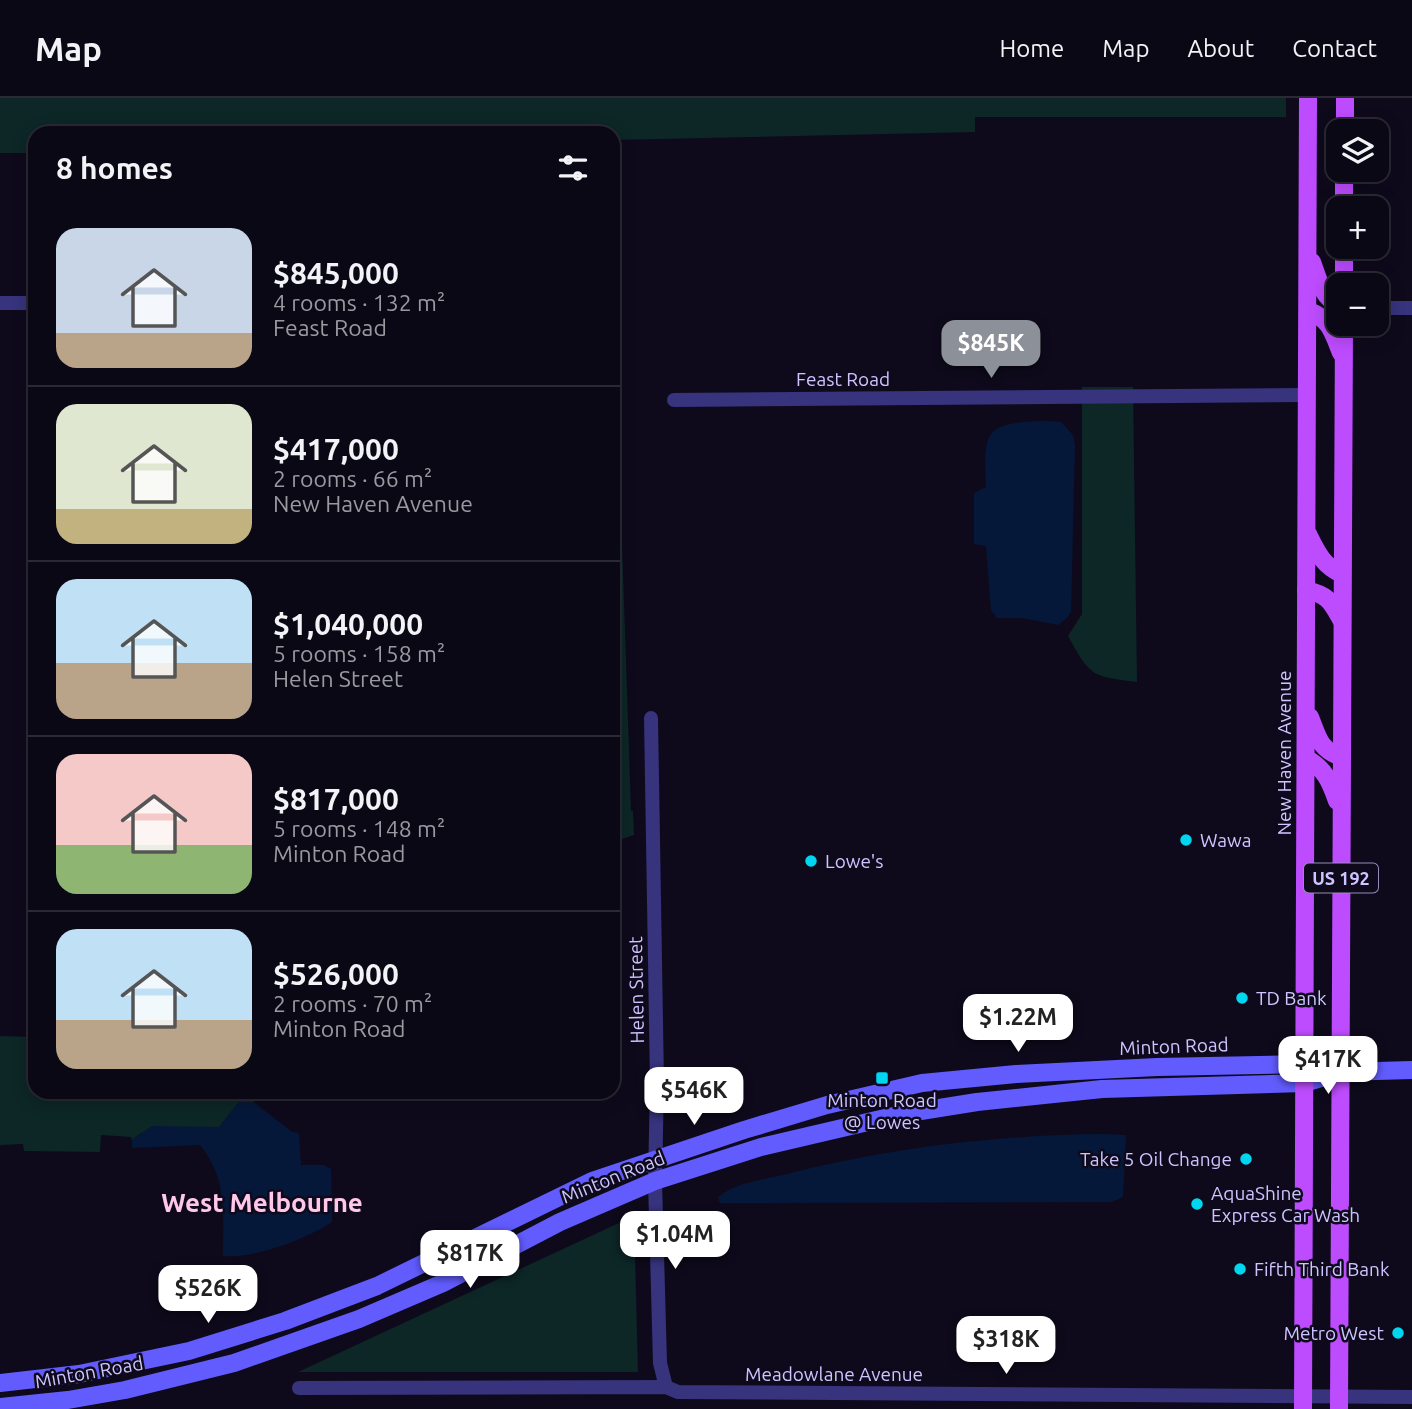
<!DOCTYPE html>
<html lang="en">
<head>
<meta charset="utf-8">
<style>
	:root { --surface:#0a0815; --page:#13111e; --text:#f1f3f6; --muted:#999aa0; --line:#2a2934; --accent:#8c9099 }
	body { margin:0; font-family:Ubuntu,sans-serif; background:var(--page); color:var(--text); height:100vh; display:flex; flex-direction:column; font-size:26px; white-space:nowrap }
	* { box-sizing:border-box; margin:0 }
	p { font-size:23px; color:var(--muted) }
	.icon { flex:none; width:38px; height:38px; fill:none; stroke:currentColor; stroke-width:2; stroke-linecap:round; stroke-linejoin:round }
	.map { position:relative; flex:1; overflow:hidden }
	.sheet { position:absolute; left:28px; top:28px; width:592px; height:973px; display:flex; flex-direction:column; background:var(--surface); border-radius:21px; box-shadow:0 4px 18px #0003,0 0 0 2px var(--line) }
	.sheet>* { flex:none }
	.controls { position:absolute; left:1326px; top:21px; display:grid; gap:14px }
	.controls a { display:grid; place-items:center; width:63px; height:63px; border-radius:14px; background:var(--surface); box-shadow:0 4px 18px #0003,0 0 0 2px var(--line); font-size:35px }
	.price { position:absolute; translate:-50% -60px; padding:0 16px; border-radius:14px; background:#fff; color:#222; font-size:23px; line-height:46px; filter:drop-shadow(0 2px 4px #0008) }
	.price::after { content:''; position:absolute; left:50%; top:42px; width:21px; height:16px; margin-left:-10px; background:inherit; clip-path:polygon(0 0,100% 0,50% 100%) }
	.price.on { background:var(--accent); color:#fff }
	ul { padding:0; list-style:none }
	li { display:flex; align-items:center; gap:21px; height:175px; padding:0 28px }
	li+li { border-top:2px solid var(--line) }
	li span { display:grid; place-items:center; flex:none; width:196px; height:140px; border-radius:21px; color:#555 }
	li>.icon { margin-inline-start:auto }
	span .icon { width:84px; height:84px; fill:#fffc; stroke-width:1 }
	li b { font-size:30px }
	h2 { display:flex; justify-content:space-between; align-items:center; height:84px; padding:0 28px; font-size:30px }
	header { display:flex; align-items:center; gap:42px; box-sizing:border-box; height:98px; padding:0 35px; background:var(--surface); border-bottom:2px solid var(--line) }
	header strong { font-size:33px }
	nav { display:flex; gap:38px; margin-inline-start:auto; font-size:24px }
	.map>svg:first-child { display:block }
	.green { fill:#0d2626 }
	.water { fill:#061839 }
	.lines { fill:none; stroke-linecap:round; stroke-linejoin:round }
	.minor { stroke:#37337d; stroke-width:14 }
	.secondary { stroke:#625cff; stroke-width:18 }
	.primary { stroke:#be4cff; stroke-width:18 }
	.poi-dot { fill:#00d6f0; stroke:#0e0a1c; stroke-width:2.5 }
	.labels { text-anchor:middle; dominant-baseline:central; stroke-width:5; stroke-linejoin:round; paint-order:stroke }
	.shield { fill:#0e0a1c; stroke:#948dbb; stroke-width:2 }
	.shield-label { font-size:18px; font-weight:bold; fill:#cdc5ff }
	.street-label { font-size:19px; fill:#cdc5ff; stroke:#0e0a1c }
	.poi-label { font-size:19px; fill:#cdc5ff; stroke:#0e0a1c; text-anchor:start }
	.district-label { font-size:26px; font-weight:bold; fill:#ffc7ea; stroke:#0e0a1c }
</style>
</head>
<body>
<header>
<strong>Map</strong>
<nav><a>Home</a><a>Map</a><a>About</a><a>Contact</a></nav>
</header>
<div class="map">
<svg width="1412" height="1311" viewBox="0 0 1412 1311">
	<rect width="100%" height="100%" fill="#0e0a1c"/>
	<g class="green">
		<polygon points="0,0 1286,0 1286,19 975,19 975,34 613,42 612,35 35,35 35,55 0,55"/>
		<path d="M1082,289H1133L1137,584C1091,578 1091,579 1068,538L1082,516Z"/>
		<polygon points="613,414 621,415 631,713 633,713 634,737 613,744"/>
		<polygon points="0,938 35,939 35,994 259,994 253,1005 239,1004 219,1029 141,1035 132,1042 131,1039 101,1037 100,1054 24,1053 23,1046 0,1047"/>
		<polygon points="634,1118 638,1274 298,1274"/>
	</g>
	<g class="water">
		<path d="M1045,323L1061,324L1073,337L1075,347L1071,514L1067,520L1058,527L1022,520H997L991,512L986,448L974,446V395L986,389C983,330 986,325 1045,323Z"/>
		<path d="M239,1004L255,1005L292,1034L299,1035L301,1067H324L331,1071L332,1124C306,1141 254,1161 223,1158C223,1117 228,1081 200,1047L132,1050V1042L152,1028L219,1029Z"/>
		<path d="M1104,1036L1126,1037L1123,1099L1112,1104L720,1105L718,1099C735,1085 761,1082 783,1077C888,1050 995,1037 1104,1036Z"/>
	</g>
	<g class="lines">
		<g class="minor">
			<polyline points="0,205 35,205"/>
			<polyline points="1377,210 1412,210"/>
			<polyline points="674,302 1307,297"/>
			<polyline points="651,620 657,985 655,1083 660,1265 666,1289"/>
			<polyline points="299,1290 666,1289 678,1294 1412,1299"/>
		</g>
		<g class="secondary">
			<polyline points="0,1285 79,1276 189,1253 285,1223 377,1188 592,1083 744,1032 827,1007 922,985 1016,976 1157,969 1305,966 1341,974 1412,972"/>
			<polyline points="0,1309 68,1302 125,1292 234,1265 359,1221 443,1185 560,1124 655,1083 761,1049 902,1016 977,1004 1102,991 1304,985 1338,975"/>
		</g>
		<g class="primary">
			<polyline points="1345,33 1345,0"/>
			<polyline points="1344,110 1344,72"/>
			<path d="M1312,164C1318,180 1322,200 1339,207"/>
			<polyline points="1344,187 1344,149"/>
			<path d="M1309,213C1330,221 1333,235 1341,255"/>
			<path d="M1308,436C1317,454 1323,468 1342,476"/>
			<path d="M1306,492C1329,497 1331,504 1342,523"/>
			<path d="M1310,619C1318,639 1319,651 1341,659"/>
			<path d="M1306,660C1325,671 1330,683 1337,703"/>
			<polyline points="1303,1311 1308,0"/>
			<polyline points="1339,1311 1344,226"/>
		</g>
	</g>
	<g class="poi-dot">
		<circle cx="1186" cy="742" r="7"/>
		<circle cx="811" cy="763" r="7"/>
		<circle cx="1242" cy="900" r="7"/>
		<rect x="875" y="973" width="14" height="14" rx="3.5"/>
		<circle cx="1246" cy="1061" r="7"/>
		<circle cx="1197" cy="1106" r="7"/>
		<circle cx="1240" cy="1171" r="7"/>
		<circle cx="1398" cy="1235" r="7"/>
	</g>
	<g class="labels">
		<rect class="shield" x="1304" y="765.5" width="74" height="29" rx="5"/>
		<g class="shield-label">
			<text x="1341" y="780">US 192</text>
		</g>
		<g class="street-label">
			<text x="843" y="281">Feast Road</text>
			<text transform="translate(1284 655) rotate(-90)">New Haven Avenue</text>
			<text transform="translate(636 892) rotate(-91)">Helen Street</text>
			<text transform="translate(1174 948) rotate(-2)">Minton Road</text>
			<text transform="translate(613 1079) rotate(-22)">Minton Road</text>
			<text transform="translate(89 1274) rotate(-10)">Minton Road</text>
			<text x="834" y="1276">Meadowlane Avenue</text>
		</g>
		<g class="poi-label">
			<text x="1200" y="742">Wawa</text>
			<text x="825" y="763">Lowe's</text>
			<text x="1256" y="900">TD Bank</text>
			<text x="882" y="1002" text-anchor="middle">Minton Road<tspan x="882" dy="22">@ Lowes</tspan></text>
			<text x="1232" y="1061" text-anchor="end">Take 5 Oil Change</text>
			<text x="1211" y="1095">AquaShine<tspan x="1211" dy="22">Express Car Wash</tspan></text>
			<text x="1254" y="1171">Fifth Third Bank</text>
			<text x="1384" y="1235" text-anchor="end">Metro West</text>
		</g>
		<g class="district-label">
			<text x="262" y="1104">West Melbourne</text>
		</g>
	</g>
</svg>
<div class="controls">
<a><svg class="icon" aria-label="layers" viewBox="0 0 24 24"><path d="M12 4l9 5-9 5-9-5zM3 14l9 5 9-5"/></svg></a>
<a>+</a>
<a>−</a>
</div>
<b class="price on" style="left:991px;top:282px">$845K</b>
<b class="price" style="left:1018px;top:956px">$1.22M</b>
<b class="price" style="left:1328px;top:998px">$417K</b>
<b class="price" style="left:694px;top:1029px">$546K</b>
<b class="price" style="left:675px;top:1173px">$1.04M</b>
<b class="price" style="left:470px;top:1192px">$817K</b>
<b class="price" style="left:208px;top:1227px">$526K</b>
<b class="price" style="left:1006px;top:1278px">$318K</b>
<section class="sheet">
<h2>8 homes<svg class="icon" aria-label="filters" viewBox="0 0 24 24"><path d="M4 7h16M4 17h16"/><circle cx="9" cy="7" r="2"/><circle cx="15" cy="17" r="2"/></svg></h2>
<ul>
<li><span style="background:linear-gradient(#c9d6e8 75%,#b9a48a 0)"><svg class="icon" aria-label="home" viewBox="0 0 24 24"><path d="M3 11l9-7 9 7M6 9v11h12V9"/></svg></span><div><b>$845,000</b><p>4 rooms · 132 m²</p><p>Feast Road</p></div></li>
<li><span style="background:linear-gradient(#dfe7d0 75%,#c2b280 0)"><svg class="icon" aria-label="home" viewBox="0 0 24 24"><path d="M3 11l9-7 9 7M6 9v11h12V9"/></svg></span><div><b>$417,000</b><p>2 rooms · 66 m²</p><p>New Haven Avenue</p></div></li>
<li><span style="background:linear-gradient(#bfe0f5 60%,#b9a48a 0)"><svg class="icon" aria-label="home" viewBox="0 0 24 24"><path d="M3 11l9-7 9 7M6 9v11h12V9"/></svg></span><div><b>$1,040,000</b><p>5 rooms · 158 m²</p><p>Helen Street</p></div></li>
<li><span style="background:linear-gradient(#f6c9c9 65%,#8fb573 0)"><svg class="icon" aria-label="home" viewBox="0 0 24 24"><path d="M3 11l9-7 9 7M6 9v11h12V9"/></svg></span><div><b>$817,000</b><p>5 rooms · 148 m²</p><p>Minton Road</p></div></li>
<li><span style="background:linear-gradient(#bfe0f5 65%,#b9a48a 0)"><svg class="icon" aria-label="home" viewBox="0 0 24 24"><path d="M3 11l9-7 9 7M6 9v11h12V9"/></svg></span><div><b>$526,000</b><p>2 rooms · 70 m²</p><p>Minton Road</p></div></li>
</ul>
</section>
</div>
</body>
</html>
